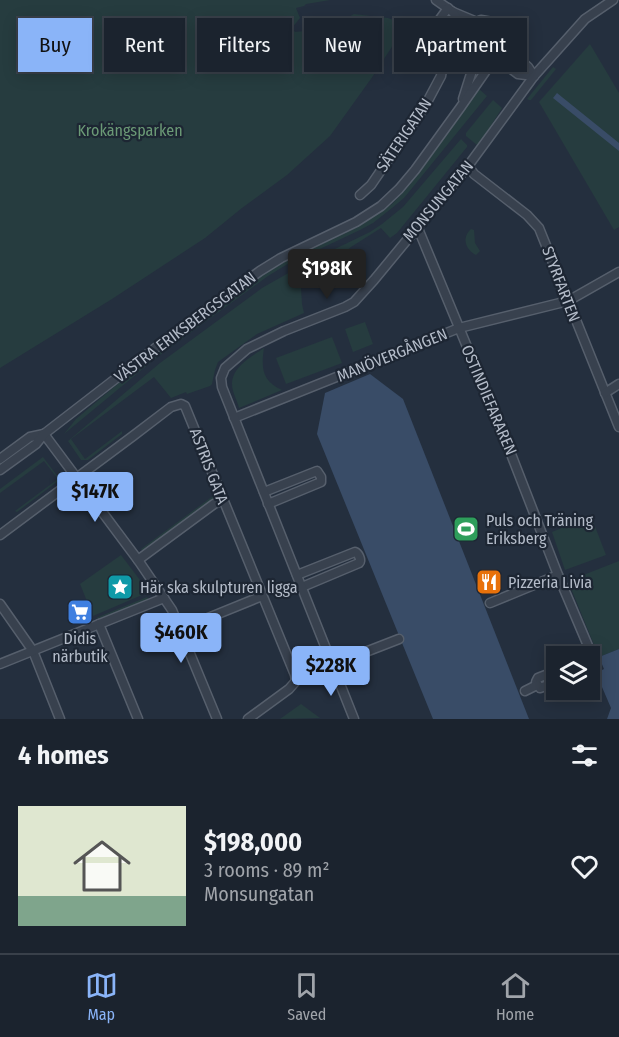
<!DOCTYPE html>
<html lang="en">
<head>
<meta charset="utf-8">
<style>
	:root { --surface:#1b232e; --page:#242b36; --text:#f1f3f6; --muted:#a0a4aa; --line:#39404a; --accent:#8ab4f8 }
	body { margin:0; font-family:"Fira Sans Condensed",sans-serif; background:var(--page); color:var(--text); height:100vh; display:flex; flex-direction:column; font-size:22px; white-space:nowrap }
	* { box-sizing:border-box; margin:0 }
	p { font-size:20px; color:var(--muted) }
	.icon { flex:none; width:33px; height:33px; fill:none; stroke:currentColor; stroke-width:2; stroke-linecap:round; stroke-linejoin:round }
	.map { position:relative; height:719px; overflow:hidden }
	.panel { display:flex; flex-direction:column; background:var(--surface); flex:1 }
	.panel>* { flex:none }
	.banner { position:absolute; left:18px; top:18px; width:584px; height:54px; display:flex; gap:12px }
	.buttons { position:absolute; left:546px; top:646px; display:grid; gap:12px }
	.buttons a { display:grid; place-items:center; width:54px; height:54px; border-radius:0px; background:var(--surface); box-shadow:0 3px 15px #0003,0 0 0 2px var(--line); font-size:30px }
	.price { position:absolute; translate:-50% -51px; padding:0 14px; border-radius:6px; background:var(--accent); color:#111; font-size:20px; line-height:39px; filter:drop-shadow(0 2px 3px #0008) }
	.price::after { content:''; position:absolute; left:50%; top:36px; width:18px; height:14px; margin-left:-9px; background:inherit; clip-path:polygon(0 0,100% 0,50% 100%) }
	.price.selected { background:#222; color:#fff }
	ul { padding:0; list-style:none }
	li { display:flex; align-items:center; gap:18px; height:150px; padding:0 18px }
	li span { display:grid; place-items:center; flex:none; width:168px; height:120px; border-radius:0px; color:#555 }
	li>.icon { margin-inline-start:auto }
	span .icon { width:72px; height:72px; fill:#fffc; stroke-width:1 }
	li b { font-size:26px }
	h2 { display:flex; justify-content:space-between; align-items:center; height:72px; padding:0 18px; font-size:26px }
	.chip { padding:0 21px; border-radius:0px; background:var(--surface); box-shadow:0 3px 15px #0003,0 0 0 2px var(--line); font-size:21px; line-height:54px }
	.chip.selected { background:var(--accent); color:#111 }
	.tabs { display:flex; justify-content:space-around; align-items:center; height:84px; border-top:2px solid var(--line); background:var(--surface); font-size:16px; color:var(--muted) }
	.tabs a { display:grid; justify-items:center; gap:3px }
	.tabs .selected { color:var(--accent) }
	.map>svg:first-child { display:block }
	.green { fill:#263c3f }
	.water { fill:#394c67 }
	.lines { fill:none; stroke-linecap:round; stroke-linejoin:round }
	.street-casing { stroke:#565f6c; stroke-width:11 }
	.street { stroke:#38414e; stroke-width:8 }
	.labels { text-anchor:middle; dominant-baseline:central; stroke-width:4.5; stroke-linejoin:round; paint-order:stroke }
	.park-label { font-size:16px; fill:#6b9a76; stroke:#1d2633 }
	.street-label { font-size:16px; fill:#b4bcc9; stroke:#1d2633 }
	.poi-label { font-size:16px; fill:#b4bcc9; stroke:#1d2633; text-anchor:start }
</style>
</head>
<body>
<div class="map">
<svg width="619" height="719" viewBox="0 0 619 719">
	<rect width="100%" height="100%" fill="#242f3e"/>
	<g class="green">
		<polygon points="0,0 330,0 306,4 304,6 296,8 300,18 292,28 295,32 305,31 320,26 338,23 354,14 388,18 406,25 373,76 330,136 287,175 242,208 205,238 112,299 0,368"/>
		<polygon points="590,44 619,93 619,227 614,230 539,102"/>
		<polygon points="553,67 556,69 531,100 529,100 527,99"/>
		<polygon points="479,89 487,96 404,198 392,208 373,223 360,230 286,265 268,276 156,358 64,434 76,419 127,376 264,274 290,259 358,227 392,204 407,188 422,169"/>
		<polygon points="493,100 502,108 487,132 477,145 466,136 466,133"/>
		<polygon points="461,139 467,145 467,147 397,233 390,238 381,228 351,247 301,288 302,304 304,313 257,334 218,362 215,370 212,384 210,386 187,394 186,392 171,398 154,377 71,439 85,459 122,431 122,434 88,460 81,460 68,441 160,363 262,288 306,263 370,232 382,224 403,207"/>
		<path d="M471,229L474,230L475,243L480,251L476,255C466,250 461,238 471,229Z"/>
		<polygon points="365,322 373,344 353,352 345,329"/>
		<polygon points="332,337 342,363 286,384 276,358"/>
		<path d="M264,348C261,368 262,381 282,390L239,408C237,400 232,392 232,384C232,367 252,356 264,348Z"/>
		<polygon points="43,457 58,477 58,481 17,512 15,511 58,479 44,461 0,493 0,489"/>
		<polygon points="213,496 213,500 143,551 141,549"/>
		<polygon points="591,516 606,555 565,570 552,532"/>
		<polygon points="121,555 149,592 93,616 80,584"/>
		<polygon points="619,561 619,649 599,657 568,581"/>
		<polygon points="147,597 149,600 99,619 96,618"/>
		<polygon points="301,704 320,718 280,719"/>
	</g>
	<g class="water">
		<polygon points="557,93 619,143 619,151 553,98"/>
		<polygon points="370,374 403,399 529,719 433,719 317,434 325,393"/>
		<polygon points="619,649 619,719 607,719 611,708 596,673 604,669 599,657"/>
	</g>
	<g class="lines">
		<g class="street-casing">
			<g id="street">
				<polyline points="436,0 453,12 477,22"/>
				<polyline points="453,12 466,34"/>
				<path d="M481,20C489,21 498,23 502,29C510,38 511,52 501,59C477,76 447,30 481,20Z"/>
				<polyline points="508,49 528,67 534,76"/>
				<polyline points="499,60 518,74 534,76"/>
				<polyline points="463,99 476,58"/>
				<polyline points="468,166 474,174 527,215 539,228 619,427"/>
				<polyline points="360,195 371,185 425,106 441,76 443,64 443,50 432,30 448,8"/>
				<polyline points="417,226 504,436 558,575 594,660 590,663"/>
				<polyline points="605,393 619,384"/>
				<polyline points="234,418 459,328 568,301 619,272"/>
				<polyline points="44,434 138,560 172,610 217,719"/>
				<polyline points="0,459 30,437 44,434"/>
				<polyline points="0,470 36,444 44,434 167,339 260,271 281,258 356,222 381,206 399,189 415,170 460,108 492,62"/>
				<polyline points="264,492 317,471 321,477 321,482 268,504"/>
				<polyline points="0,535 133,436 171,407 181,404 185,406 295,675 296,681 289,689 248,719"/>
				<polyline points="138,560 214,504 223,500"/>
				<path d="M297,575L355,552C358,553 362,560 359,563L302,587"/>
				<polyline points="490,603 558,575"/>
				<polyline points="0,604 33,651 60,719"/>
				<polyline points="99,624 138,719"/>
				<polyline points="181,629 262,596"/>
				<polyline points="0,664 164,598"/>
				<polyline points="332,665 399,639"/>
				<polyline points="556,671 538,678 536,682 540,688 556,682"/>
				<polyline points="525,691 537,685"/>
				<polyline points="354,719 222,387 221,378 225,368 247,349 284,331 345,307 354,302 374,280 468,166 534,76 585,19 613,0"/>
			</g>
		</g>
		<use href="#street" class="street"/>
	</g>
	<defs>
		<g id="stadium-square" transform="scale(1.35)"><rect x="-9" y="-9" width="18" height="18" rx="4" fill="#2e9e5b" stroke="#1d2633"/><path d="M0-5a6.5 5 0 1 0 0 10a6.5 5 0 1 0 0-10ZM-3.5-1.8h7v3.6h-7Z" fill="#fff"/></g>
		<g id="restaurant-square" transform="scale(1.35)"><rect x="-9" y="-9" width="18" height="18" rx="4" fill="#e8710a" stroke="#1d2633"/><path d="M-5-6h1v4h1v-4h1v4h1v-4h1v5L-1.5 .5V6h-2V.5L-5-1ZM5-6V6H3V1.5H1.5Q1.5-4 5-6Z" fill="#fff"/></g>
		<g id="sight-square" transform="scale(1.35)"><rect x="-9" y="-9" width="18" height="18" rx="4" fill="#0f9aa8" stroke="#1d2633"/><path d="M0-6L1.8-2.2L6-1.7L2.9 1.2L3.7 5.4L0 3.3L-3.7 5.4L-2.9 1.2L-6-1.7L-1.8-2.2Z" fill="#fff"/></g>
		<g id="supermarket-square" transform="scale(1.35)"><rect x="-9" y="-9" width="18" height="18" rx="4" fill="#3f7fe0" stroke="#1d2633"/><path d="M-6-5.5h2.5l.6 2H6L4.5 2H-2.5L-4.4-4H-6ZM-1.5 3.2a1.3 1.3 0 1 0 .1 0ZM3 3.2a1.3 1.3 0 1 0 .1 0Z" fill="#fff"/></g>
	</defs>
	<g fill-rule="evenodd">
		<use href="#stadium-square" x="466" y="529"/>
		<use href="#restaurant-square" x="489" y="582"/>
		<use href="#sight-square" x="120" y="587"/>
		<use href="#supermarket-square" x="80" y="612"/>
	</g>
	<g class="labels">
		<g class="park-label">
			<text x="130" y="130">Krokängsparken</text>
		</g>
		<g class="street-label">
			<text transform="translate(404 135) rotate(-56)">SÄTERIGATAN</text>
			<text transform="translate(438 201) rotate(-50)">MONSUNGATAN</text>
			<text transform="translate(561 284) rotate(69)">STYRFARTEN</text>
			<text transform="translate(185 327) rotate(-37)">VÄSTRA ERIKSBERGSGATAN</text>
			<text transform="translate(392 355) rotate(-22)">MANÖVERGÅNGEN</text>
			<text transform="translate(489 400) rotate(67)">OSTINDIEFARAREN</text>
			<text transform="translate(209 466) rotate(69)">ASTRIS GATA</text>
		</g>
		<g class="poi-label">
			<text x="486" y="520">Puls och Träning<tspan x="486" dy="18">Eriksberg</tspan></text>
			<text x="508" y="582">Pizzeria Livia</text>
			<text x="140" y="587">Här ska skulpturen ligga</text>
			<text x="80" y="638" text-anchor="middle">Didis<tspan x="80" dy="18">närbutik</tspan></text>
		</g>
	</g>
</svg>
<div class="buttons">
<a><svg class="icon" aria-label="layers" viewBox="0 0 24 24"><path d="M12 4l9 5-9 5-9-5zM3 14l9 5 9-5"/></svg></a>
</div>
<b class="price selected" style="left:327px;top:300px">$198K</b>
<b class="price" style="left:95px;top:523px">$147K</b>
<b class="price" style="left:181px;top:664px">$460K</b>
<b class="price" style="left:331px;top:697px">$228K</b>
<div class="banner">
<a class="chip selected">Buy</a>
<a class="chip">Rent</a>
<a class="chip">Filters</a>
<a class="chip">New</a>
<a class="chip">Apartment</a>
</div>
</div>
<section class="panel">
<h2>4 homes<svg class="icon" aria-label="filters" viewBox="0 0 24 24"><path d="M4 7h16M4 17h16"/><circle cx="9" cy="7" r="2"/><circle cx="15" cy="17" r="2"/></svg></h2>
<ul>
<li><span style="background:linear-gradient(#dfe7d0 75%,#7fa58c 0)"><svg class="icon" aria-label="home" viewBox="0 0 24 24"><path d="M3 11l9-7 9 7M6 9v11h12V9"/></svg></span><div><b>$198,000</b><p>3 rooms · 89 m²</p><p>Monsungatan</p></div><svg class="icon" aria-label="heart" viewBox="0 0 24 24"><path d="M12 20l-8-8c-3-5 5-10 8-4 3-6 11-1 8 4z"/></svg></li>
</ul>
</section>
<nav class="tabs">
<a class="selected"><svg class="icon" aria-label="map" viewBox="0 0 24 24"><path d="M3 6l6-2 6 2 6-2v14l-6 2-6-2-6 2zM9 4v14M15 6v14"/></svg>Map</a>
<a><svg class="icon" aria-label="saved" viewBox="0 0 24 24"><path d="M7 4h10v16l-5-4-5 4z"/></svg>Saved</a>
<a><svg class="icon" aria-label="home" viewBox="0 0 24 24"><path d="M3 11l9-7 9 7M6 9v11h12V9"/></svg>Home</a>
</nav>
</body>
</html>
